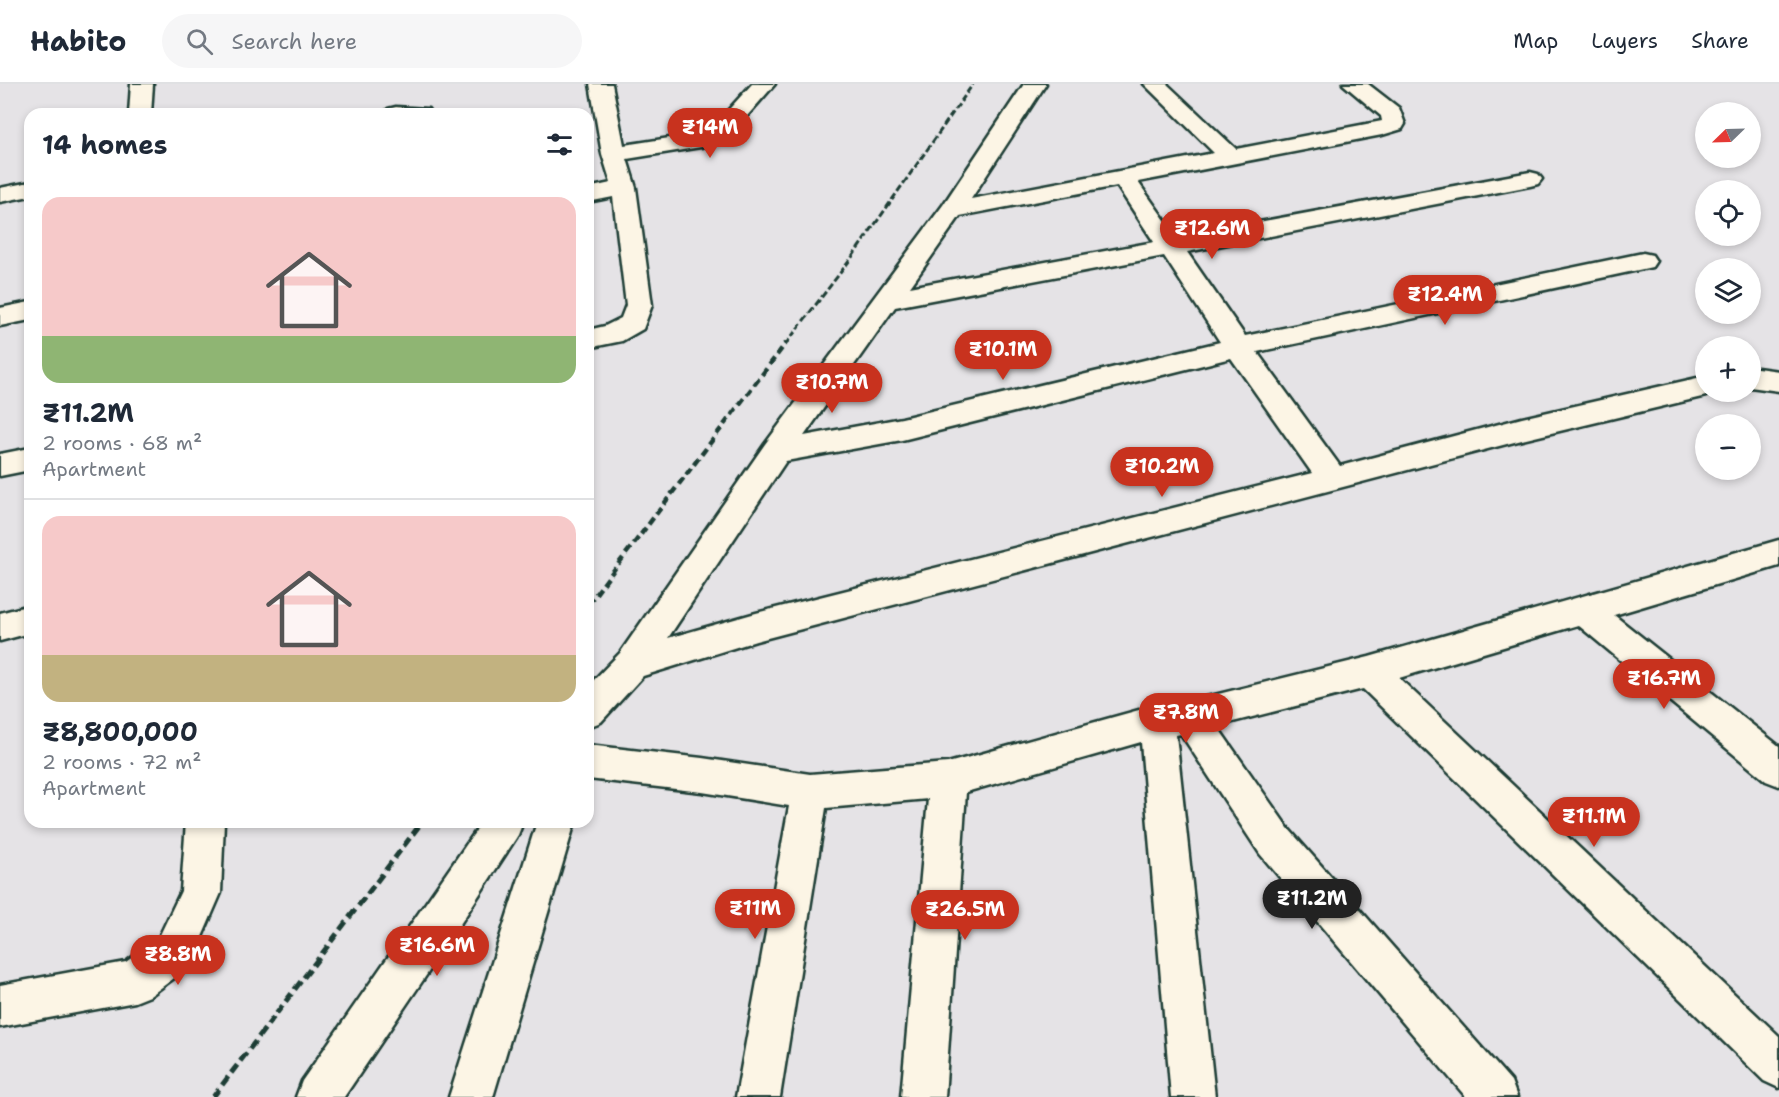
<!DOCTYPE html>
<html lang="en">
<head>
<meta charset="utf-8">
<style>
	:root { --surface:#fff; --page:#f6f6f7; --text:#1f2937; --muted:#747a83; --line:#e0e1e3; --accent:#c8321e }
	body { margin:0; font-family:"Shantell Sans",sans-serif; background:var(--page); color:var(--text); height:100vh; display:flex; flex-direction:column; font-size:22px; white-space:nowrap }
	* { box-sizing:border-box; margin:0 }
	p { font-size:20px; color:var(--muted) }
	.icon { flex:none; width:33px; height:33px; fill:none; stroke:currentColor; stroke-width:2; stroke-linecap:round; stroke-linejoin:round }
	.map { position:relative; flex:1; overflow:hidden }
	.side { position:absolute; left:24px; top:24px; width:570px; height:720px; display:flex; flex-direction:column; background:var(--surface); border-radius:18px; box-shadow:0 3px 9px #0003 }
	.side>* { flex:none }
	.needle { width:39px; rotate:247deg }
	.controls { position:absolute; left:1695px; top:18px; display:grid; gap:12px }
	.controls a { display:grid; place-items:center; width:66px; height:66px; border-radius:50%; background:var(--surface); box-shadow:0 3px 9px #0003; font-size:30px }
	.price { position:absolute; translate:-50% -51px; padding:0 14px; border-radius:21px; background:var(--accent); color:#fff; font-size:20px; line-height:39px; filter:drop-shadow(0 2px 3px #0008) }
	.price::after { content:''; position:absolute; left:50%; top:36px; width:18px; height:14px; margin-left:-9px; background:inherit; clip-path:polygon(0 0,100% 0,50% 100%) }
	.price.current { background:#222; color:#fff }
	ul { padding:0; list-style:none }
	li { display:grid; align-content:center; gap:12px; height:318px; padding:0 18px }
	li+li { border-top:2px solid var(--line) }
	li span { display:grid; place-items:center; height:186px; border-radius:18px; color:#555 }
	li>.icon { margin-inline-start:auto }
	span .icon { width:108px; height:108px; fill:#fffc; stroke-width:1 }
	li b { font-size:26px }
	h2 { display:flex; justify-content:space-between; align-items:center; height:72px; padding:0 18px; font-size:26px }
	header { display:flex; align-items:center; gap:36px; box-sizing:border-box; height:84px; padding:0 30px; background:var(--surface); border-bottom:2px solid var(--line) }
	header strong { font-size:28px }
	nav { display:flex; gap:33px; margin-inline-start:auto; font-size:21px }
	.search { width:420px; height:54px; background:var(--page); display:flex; align-items:center; gap:15px; box-sizing:border-box; padding:0 21px; border-radius:33px; color:var(--muted); font-size:22px }
	.map>svg:first-child { display:block }
	.lines { fill:none; stroke-linecap:round; stroke-linejoin:round }
	.minor-casing { stroke:#1f3d34; stroke-width:5 }
	.minor { fill:#fcf5e5; fill-rule:evenodd }
	.rail-far2 { stroke:#1f3d34; stroke-width:3; stroke-dasharray:7 3; stroke-linecap:butt }
	.rail-far1 { stroke:#1f3d34; stroke-width:4.5; stroke-dasharray:8 4.5; stroke-linecap:butt }
	.rail { stroke:#1f3d34; stroke-width:5; stroke-dasharray:10 5; stroke-linecap:butt }
</style>
</head>
<body>
<header>
<strong>Habito</strong>
<div class="search"><svg class="icon" aria-label="search" viewBox="0 0 24 24"><circle cx="10" cy="10" r="6"/><path d="M15 15l6 6"/></svg>Search here</div>
<nav><a>Map</a><a>Layers</a><a>Share</a></nav>
</header>
<div class="map">
<svg width="1779" height="1013" viewBox="0 0 1779 1013">
	<rect width="100%" height="100%" fill="#e5e3e6"/>
	<filter id="ink" filterUnits="userSpaceOnUse"><feTurbulence type="fractalNoise" baseFrequency=".0167" numOctaves="2"/><feDisplacementMap in="SourceGraphic" scale="12" xChannelSelector="R" yChannelSelector="G"/><feConvolveMatrix kernelMatrix="1 2 1 2 8 2 1 2 1" color-interpolation-filters="sRGB"/></filter>
	<g filter="url(#ink)">
		<g class="lines">
			<g class="minor-casing">
				<g id="minor">
					<polygon points="131,0 153,0 151,30 129,30"/>
					<polygon points="590,0 612,0 624,61 702,49 711,45 752,0 775,0 727,55 707,62 627,75 636,104 652,221 643,245 622,257 588,264 588,246 605,242 621,234 626,221 613,113 588,118 588,104 611,99 602,70"/>
					<path d="M1024,0H1046L971,115L1214,69L1144,0H1167L1236,65L1382,37L1381,32L1343,0H1368L1399,24L1405,40L1402,45L1382,51L1138,98L1177,153L1530,88L1538,90L1542,95L1538,100L1530,102L1187,168L1245,252L1643,169L1652,171L1656,177L1652,183L1643,185L1257,268L1340,382L1522,334L1706,292V308H1717L1706,312L1522,356L756,557L643,592L601,638L588,643V602L620,569L765,360L943,121ZM1117,102L1154,158L910,203L960,132ZM1164,172L1220,258L902,334L804,352L895,223ZM1231,274L1312,389L756,529L668,554L786,377L902,356Z"/>
					<polygon points="396,23 428,25 431,30 385,30 388,25"/>
					<polygon points="30,98 30,112 0,118 0,104"/>
					<polygon points="30,218 30,236 0,242 0,224"/>
					<polygon points="1750,283 1779,287 1779,307 1750,303"/>
					<polygon points="30,364 30,386 0,392 0,370"/>
					<polygon points="1779,456 1779,482 1614,531 1779,662 1779,702 1766,697 1578,541 1399,594 1779,952 1779,1004 1764,997 1363,605 1217,642 1288,744 1511,997 1517,1013 1466,1013 1260,770 1181,650 1176,651 1215,1013 1171,1013 1141,658 966,708 945,1013 901,1013 928,715 826,724 780,1013 736,1013 789,722 702,708 588,695 588,661 702,674 810,690 948,679 1157,621 1190,617 1369,573"/>
					<polygon points="30,521 30,549 0,557 0,529"/>
					<polygon points="186,738 224,738 221,809 189,883 150,912 135,918 0,943 0,901 126,878 159,853 181,807"/>
					<polygon points="482,738 523,738 518,751 444,865 344,1013 296,1013 302,997"/>
					<polygon points="537,738 575,738 493,1013 449,1013"/>
				</g>
			</g>
			<use href="#minor" class="minor"/>
			<polyline class="rail-far2" points="785,261 850,176 973,0"/>
			<polyline class="rail-far1" points="588,520 786,259"/>
			<polyline class="rail" points="213,1013 422,738"/>
		</g>
	</g>
</svg>
<div class="controls">
<a><svg class="needle" viewBox="-14 -14 28 28"><path d="M0-13l5 13h-10z" fill="#e53935"/><path d="M0 13l5-13h-10z" fill="#747a83"/></svg></a>
<a><svg class="icon" aria-label="locate" viewBox="0 0 24 24"><circle cx="12" cy="12" r="6"/><path d="M12 2v4M12 18v4M2 12h4M18 12h4"/></svg></a>
<a><svg class="icon" aria-label="layers" viewBox="0 0 24 24"><path d="M12 4l9 5-9 5-9-5zM3 14l9 5 9-5"/></svg></a>
<a>+</a>
<a>−</a>
</div>
<b class="price" style="left:710px;top:75px">₹14M</b>
<b class="price" style="left:1212px;top:176px">₹12.6M</b>
<b class="price" style="left:1445px;top:242px">₹12.4M</b>
<b class="price" style="left:1003px;top:297px">₹10.1M</b>
<b class="price" style="left:832px;top:330px">₹10.7M</b>
<b class="price" style="left:1162px;top:414px">₹10.2M</b>
<b class="price" style="left:1664px;top:626px">₹16.7M</b>
<b class="price" style="left:1186px;top:660px">₹7.8M</b>
<b class="price" style="left:1594px;top:764px">₹11.1M</b>
<b class="price current" style="left:1312px;top:846px">₹11.2M</b>
<b class="price" style="left:755px;top:856px">₹11M</b>
<b class="price" style="left:965px;top:857px">₹26.5M</b>
<b class="price" style="left:437px;top:893px">₹16.6M</b>
<b class="price" style="left:178px;top:902px">₹8.8M</b>
<section class="side">
<h2>14 homes<svg class="icon" aria-label="filters" viewBox="0 0 24 24"><path d="M4 7h16M4 17h16"/><circle cx="9" cy="7" r="2"/><circle cx="15" cy="17" r="2"/></svg></h2>
<ul>
<li><span style="background:linear-gradient(#f6c9c9 75%,#8fb573 0)"><svg class="icon" aria-label="home" viewBox="0 0 24 24"><path d="M3 11l9-7 9 7M6 9v11h12V9"/></svg></span><div><b>₹11.2M</b><p>2 rooms · 68 m²</p><p>Apartment</p></div></li>
<li><span style="background:linear-gradient(#f6c9c9 75%,#c2b280 0)"><svg class="icon" aria-label="home" viewBox="0 0 24 24"><path d="M3 11l9-7 9 7M6 9v11h12V9"/></svg></span><div><b>₹8,800,000</b><p>2 rooms · 72 m²</p><p>Apartment</p></div></li>
</ul>
</section>
</div>
</body>
</html>
